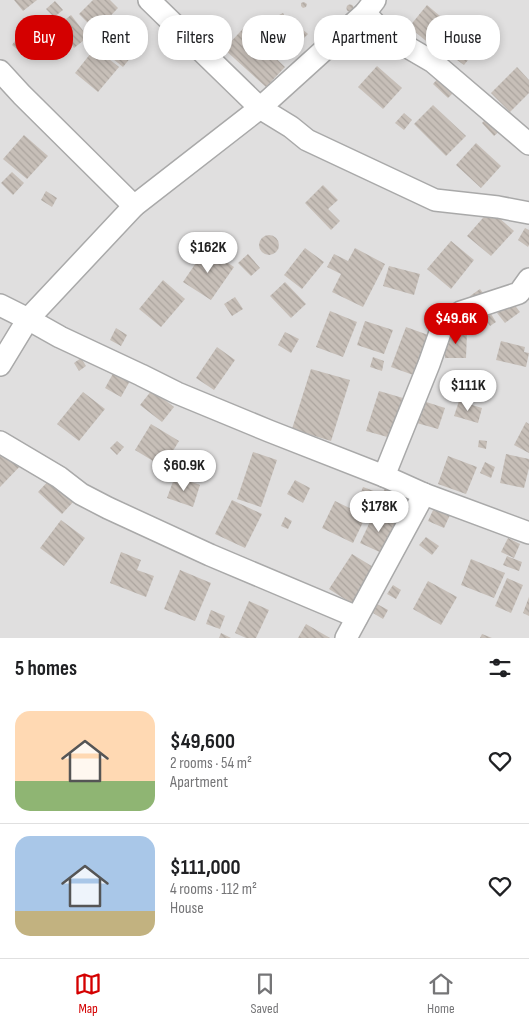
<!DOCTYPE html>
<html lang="en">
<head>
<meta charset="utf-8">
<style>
	:root { --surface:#fff; --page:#f2f2f2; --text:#202124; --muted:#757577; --line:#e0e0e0; --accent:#d40000 }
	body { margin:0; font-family:"Sofia Sans Condensed",sans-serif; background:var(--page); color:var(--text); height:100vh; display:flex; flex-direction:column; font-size:19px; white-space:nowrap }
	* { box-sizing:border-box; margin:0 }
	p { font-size:16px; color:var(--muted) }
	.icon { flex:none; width:28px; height:28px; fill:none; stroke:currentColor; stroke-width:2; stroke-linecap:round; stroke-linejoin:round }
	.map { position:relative; height:638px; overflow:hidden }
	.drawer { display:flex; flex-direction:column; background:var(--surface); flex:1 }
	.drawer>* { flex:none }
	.top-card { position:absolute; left:15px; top:15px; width:500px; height:45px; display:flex; gap:10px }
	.price { position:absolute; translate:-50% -42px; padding:0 11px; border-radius:18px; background:#fff; color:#222; font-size:16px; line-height:32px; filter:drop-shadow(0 1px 2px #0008) }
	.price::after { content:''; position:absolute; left:50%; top:30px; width:15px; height:11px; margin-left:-8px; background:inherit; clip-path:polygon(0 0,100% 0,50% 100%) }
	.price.active { background:var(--accent); color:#fff }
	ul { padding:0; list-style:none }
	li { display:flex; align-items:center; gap:15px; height:125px; padding:0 15px }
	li+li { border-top:1px solid var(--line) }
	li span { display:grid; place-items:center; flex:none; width:140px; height:100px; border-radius:15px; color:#555 }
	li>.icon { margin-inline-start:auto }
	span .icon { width:60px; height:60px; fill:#fffc; stroke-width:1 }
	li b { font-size:21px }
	h2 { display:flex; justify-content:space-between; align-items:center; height:60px; padding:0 15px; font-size:21px }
	.chip { padding:0 18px; border-radius:20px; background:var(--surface); box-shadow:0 2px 8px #0003; font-size:18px; line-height:45px }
	.chip.active { background:var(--accent); color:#fff }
	.dock { display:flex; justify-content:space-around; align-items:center; height:70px; border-top:1px solid var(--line); background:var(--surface); font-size:14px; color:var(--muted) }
	.dock a { display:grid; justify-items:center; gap:2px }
	.dock .active { color:var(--accent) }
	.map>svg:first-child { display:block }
	.residential { fill:#e0dfdf }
	.building { fill:url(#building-back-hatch) }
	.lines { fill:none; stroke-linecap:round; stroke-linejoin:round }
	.minor-casing { stroke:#a9a9a9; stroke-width:24 }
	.minor { stroke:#fff; stroke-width:21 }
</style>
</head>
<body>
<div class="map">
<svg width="529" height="638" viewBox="0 0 529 638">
	<defs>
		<pattern id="building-back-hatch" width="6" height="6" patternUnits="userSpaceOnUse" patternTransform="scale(1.25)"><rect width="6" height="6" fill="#c7bfb8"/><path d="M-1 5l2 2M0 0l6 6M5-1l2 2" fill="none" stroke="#aba49e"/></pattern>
	</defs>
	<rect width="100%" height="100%" fill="#f2efe9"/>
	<rect class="residential" x="0" y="0" width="529" height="638"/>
	<g class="building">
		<polygon points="14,0 37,0 23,11"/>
		<polygon points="93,0 110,0 118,8 96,31 79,14"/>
		<polygon points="55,1 63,10 54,17 46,9"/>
		<polygon points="304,2 307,4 306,7 303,8 301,6 301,3"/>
		<circle cx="350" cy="8" r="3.5"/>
		<polygon points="427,5 454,28 436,49 409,27"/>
		<polygon points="283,13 286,19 282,21 279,15"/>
		<polygon points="71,15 88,37 74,48 57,26"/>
		<polygon points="255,16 274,35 263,46 285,67 266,87 224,49"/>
		<polygon points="291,21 297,27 291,32 286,25"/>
		<polygon points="301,28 308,34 301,41 294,35"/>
		<polygon points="459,30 479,46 464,65 443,50"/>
		<polygon points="18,37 27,44 20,52 12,45"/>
		<polygon points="116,44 131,57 123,67 108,55"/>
		<polygon points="95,48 119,67 98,92 75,73"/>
		<polygon points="377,66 402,88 383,109 358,87"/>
		<polygon points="517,67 529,80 529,93 510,112 491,93"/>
		<polygon points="441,75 457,89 448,98 433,84"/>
		<polygon points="433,105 466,136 446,156 414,124"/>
		<polygon points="404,113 412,120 404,130 395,123"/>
		<polygon points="491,114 503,128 494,136 482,123"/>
		<polygon points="24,135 48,156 27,179 3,159"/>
		<polygon points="476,143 501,166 481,188 456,165"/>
		<polygon points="12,172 24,183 13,195 1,183"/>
		<polygon points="323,185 338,200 328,209 340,221 331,230 305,203"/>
		<polygon points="46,191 57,198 52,207 41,200"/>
		<polygon points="490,210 514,231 491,256 467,236"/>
		<polygon points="525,228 529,230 529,245 528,247 518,240"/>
		<circle cx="269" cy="245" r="10"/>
		<polygon points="451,241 474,260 451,289 427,269"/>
		<polygon points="206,248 234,267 211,300 183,282"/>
		<polygon points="305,248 324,262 302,289 284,275"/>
		<polygon points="355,248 385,264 363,307 332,292 341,274 327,267 334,254 348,261"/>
		<polygon points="248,254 260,268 251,276 238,263"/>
		<polygon points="389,266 420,274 414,295 383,286"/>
		<polygon points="163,280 185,299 161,327 139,309"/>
		<polygon points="285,282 306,304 291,318 270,296"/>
		<polygon points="480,289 486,297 476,304 470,296"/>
		<polygon points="235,297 243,309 232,316 224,304"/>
		<polygon points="512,302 520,312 505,323 497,313"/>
		<polygon points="330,311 357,322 343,357 316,347"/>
		<polygon points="491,314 496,322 490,326 485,318"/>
		<polygon points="365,321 393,330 384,354 357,345"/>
		<polygon points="406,327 431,336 416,376 391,367"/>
		<polygon points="116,328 127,335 121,346 110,340"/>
		<polygon points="445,331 467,332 466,358 445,358"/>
		<polygon points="285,332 299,339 291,353 278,345"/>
		<polygon points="501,341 525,347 524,352 529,353 526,367 496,360"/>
		<polygon points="217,347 235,360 214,390 196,378"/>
		<polygon points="373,357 384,361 382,371 370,367"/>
		<polygon points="81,358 86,366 79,371 74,363"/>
		<polygon points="311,369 350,380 331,441 292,429"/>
		<polygon points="115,370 131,379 121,397 105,388"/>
		<polygon points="152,390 174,407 162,422 140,405"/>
		<polygon points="379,391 403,398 391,438 366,431"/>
		<polygon points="83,392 105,409 79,441 57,424"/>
		<polygon points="420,400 445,408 438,429 413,422"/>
		<polygon points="459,401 482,408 478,423 454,416"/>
		<polygon points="526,422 529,424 529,453 514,445"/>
		<polygon points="151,424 179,441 163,467 135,450"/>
		<polygon points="479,440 487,441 486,449 478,447"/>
		<polygon points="117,441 124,447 117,455 110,448"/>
		<polygon points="0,451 26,460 0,487"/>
		<polygon points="253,452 277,460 261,507 237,499"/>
		<polygon points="506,454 529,459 529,468 524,488 500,483"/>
		<polygon points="448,456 477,467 466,494 438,484"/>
		<polygon points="485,462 495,467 491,478 480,473"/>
		<polygon points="175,476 200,485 193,507 167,498"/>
		<polygon points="51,478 75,500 62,514 38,492"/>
		<polygon points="295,480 310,488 303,503 287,494"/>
		<polygon points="386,486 398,491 393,502 381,497"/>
		<polygon points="363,487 379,493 374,505 358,500"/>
		<polygon points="232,500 262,514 245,548 215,534"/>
		<polygon points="335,501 366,516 353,543 322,528"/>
		<polygon points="434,508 450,515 444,528 428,521"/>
		<polygon points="375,511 398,522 384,554 360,543"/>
		<polygon points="285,517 292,521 288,529 281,526"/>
		<polygon points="61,520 85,538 64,566 40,548"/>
		<polygon points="426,537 439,546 432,555 419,545"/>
		<polygon points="508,538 520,544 514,558 501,552"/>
		<polygon points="121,552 141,560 137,570 154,576 146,597 110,583"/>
		<polygon points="352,554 378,570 354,605 329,589"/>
		<polygon points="507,556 522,562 519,571 503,565"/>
		<polygon points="471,559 505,573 494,598 461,585"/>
		<polygon points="180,570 211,583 195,621 164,609"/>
		<polygon points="507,578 523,585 511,613 495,606"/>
		<polygon points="428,581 457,597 441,625 413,609"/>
		<polygon points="393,585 401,590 396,599 387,594"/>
		<polygon points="529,597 529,616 523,613"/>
		<polygon points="249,601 269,610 256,638 246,638 235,633"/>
		<polygon points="377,604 388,610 383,619 373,613"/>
		<polygon points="211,610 225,616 220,629 206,624"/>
		<polygon points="306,624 330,638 298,638"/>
		<polygon points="221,633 231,638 219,638"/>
		<polygon points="482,634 492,638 480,638"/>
	</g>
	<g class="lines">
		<g class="minor-casing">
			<g id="minor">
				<polyline points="149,0 260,108 291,127 307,140 435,200 498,207 529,213"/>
				<polyline points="365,13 385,34 433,62 529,144"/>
				<polyline points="0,71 22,95 134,206"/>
				<polyline points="0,305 28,319 60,337 141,375 177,393 269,431 384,476 424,494 529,533"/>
				<polyline points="0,365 28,319 134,206 260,108 365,13 375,0"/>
				<polyline points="0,442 59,477 81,494 108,508 210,555 357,617"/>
				<polyline points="384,476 429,364 443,324 461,312 519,293 529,279"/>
				<polyline points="346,638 424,494"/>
			</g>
		</g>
		<use href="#minor" class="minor"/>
	</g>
</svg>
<b class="price" style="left:208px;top:274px">$162K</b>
<b class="price active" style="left:456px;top:345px">$49.6K</b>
<b class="price" style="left:468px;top:412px">$111K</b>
<b class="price" style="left:184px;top:492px">$60.9K</b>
<b class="price" style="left:379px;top:533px">$178K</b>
<div class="top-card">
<a class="chip active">Buy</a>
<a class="chip">Rent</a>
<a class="chip">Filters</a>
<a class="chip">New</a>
<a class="chip">Apartment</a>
<a class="chip">House</a>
</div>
</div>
<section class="drawer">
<h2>5 homes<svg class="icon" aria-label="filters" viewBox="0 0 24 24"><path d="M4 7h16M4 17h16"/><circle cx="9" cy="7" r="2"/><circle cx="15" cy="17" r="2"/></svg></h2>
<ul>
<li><span style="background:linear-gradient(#ffd9b3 70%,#8fb573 0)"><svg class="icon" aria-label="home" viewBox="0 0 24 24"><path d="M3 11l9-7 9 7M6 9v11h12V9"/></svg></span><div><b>$49,600</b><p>2 rooms · 54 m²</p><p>Apartment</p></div><svg class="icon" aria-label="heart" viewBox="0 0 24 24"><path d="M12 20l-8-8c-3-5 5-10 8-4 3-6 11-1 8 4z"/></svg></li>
<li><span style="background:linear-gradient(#a9c7e8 75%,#c2b280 0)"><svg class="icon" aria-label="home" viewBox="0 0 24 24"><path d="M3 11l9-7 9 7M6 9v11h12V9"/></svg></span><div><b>$111,000</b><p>4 rooms · 112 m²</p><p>House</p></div><svg class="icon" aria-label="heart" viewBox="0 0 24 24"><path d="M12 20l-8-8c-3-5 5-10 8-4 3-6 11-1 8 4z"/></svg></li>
</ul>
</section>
<nav class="dock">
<a class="active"><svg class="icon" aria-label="map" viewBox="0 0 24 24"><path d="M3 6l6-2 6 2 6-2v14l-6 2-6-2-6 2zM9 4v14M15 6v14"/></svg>Map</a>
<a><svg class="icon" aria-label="saved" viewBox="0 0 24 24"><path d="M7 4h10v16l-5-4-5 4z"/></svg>Saved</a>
<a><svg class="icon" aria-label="home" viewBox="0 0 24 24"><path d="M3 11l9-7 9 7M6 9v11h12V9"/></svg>Home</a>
</nav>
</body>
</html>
